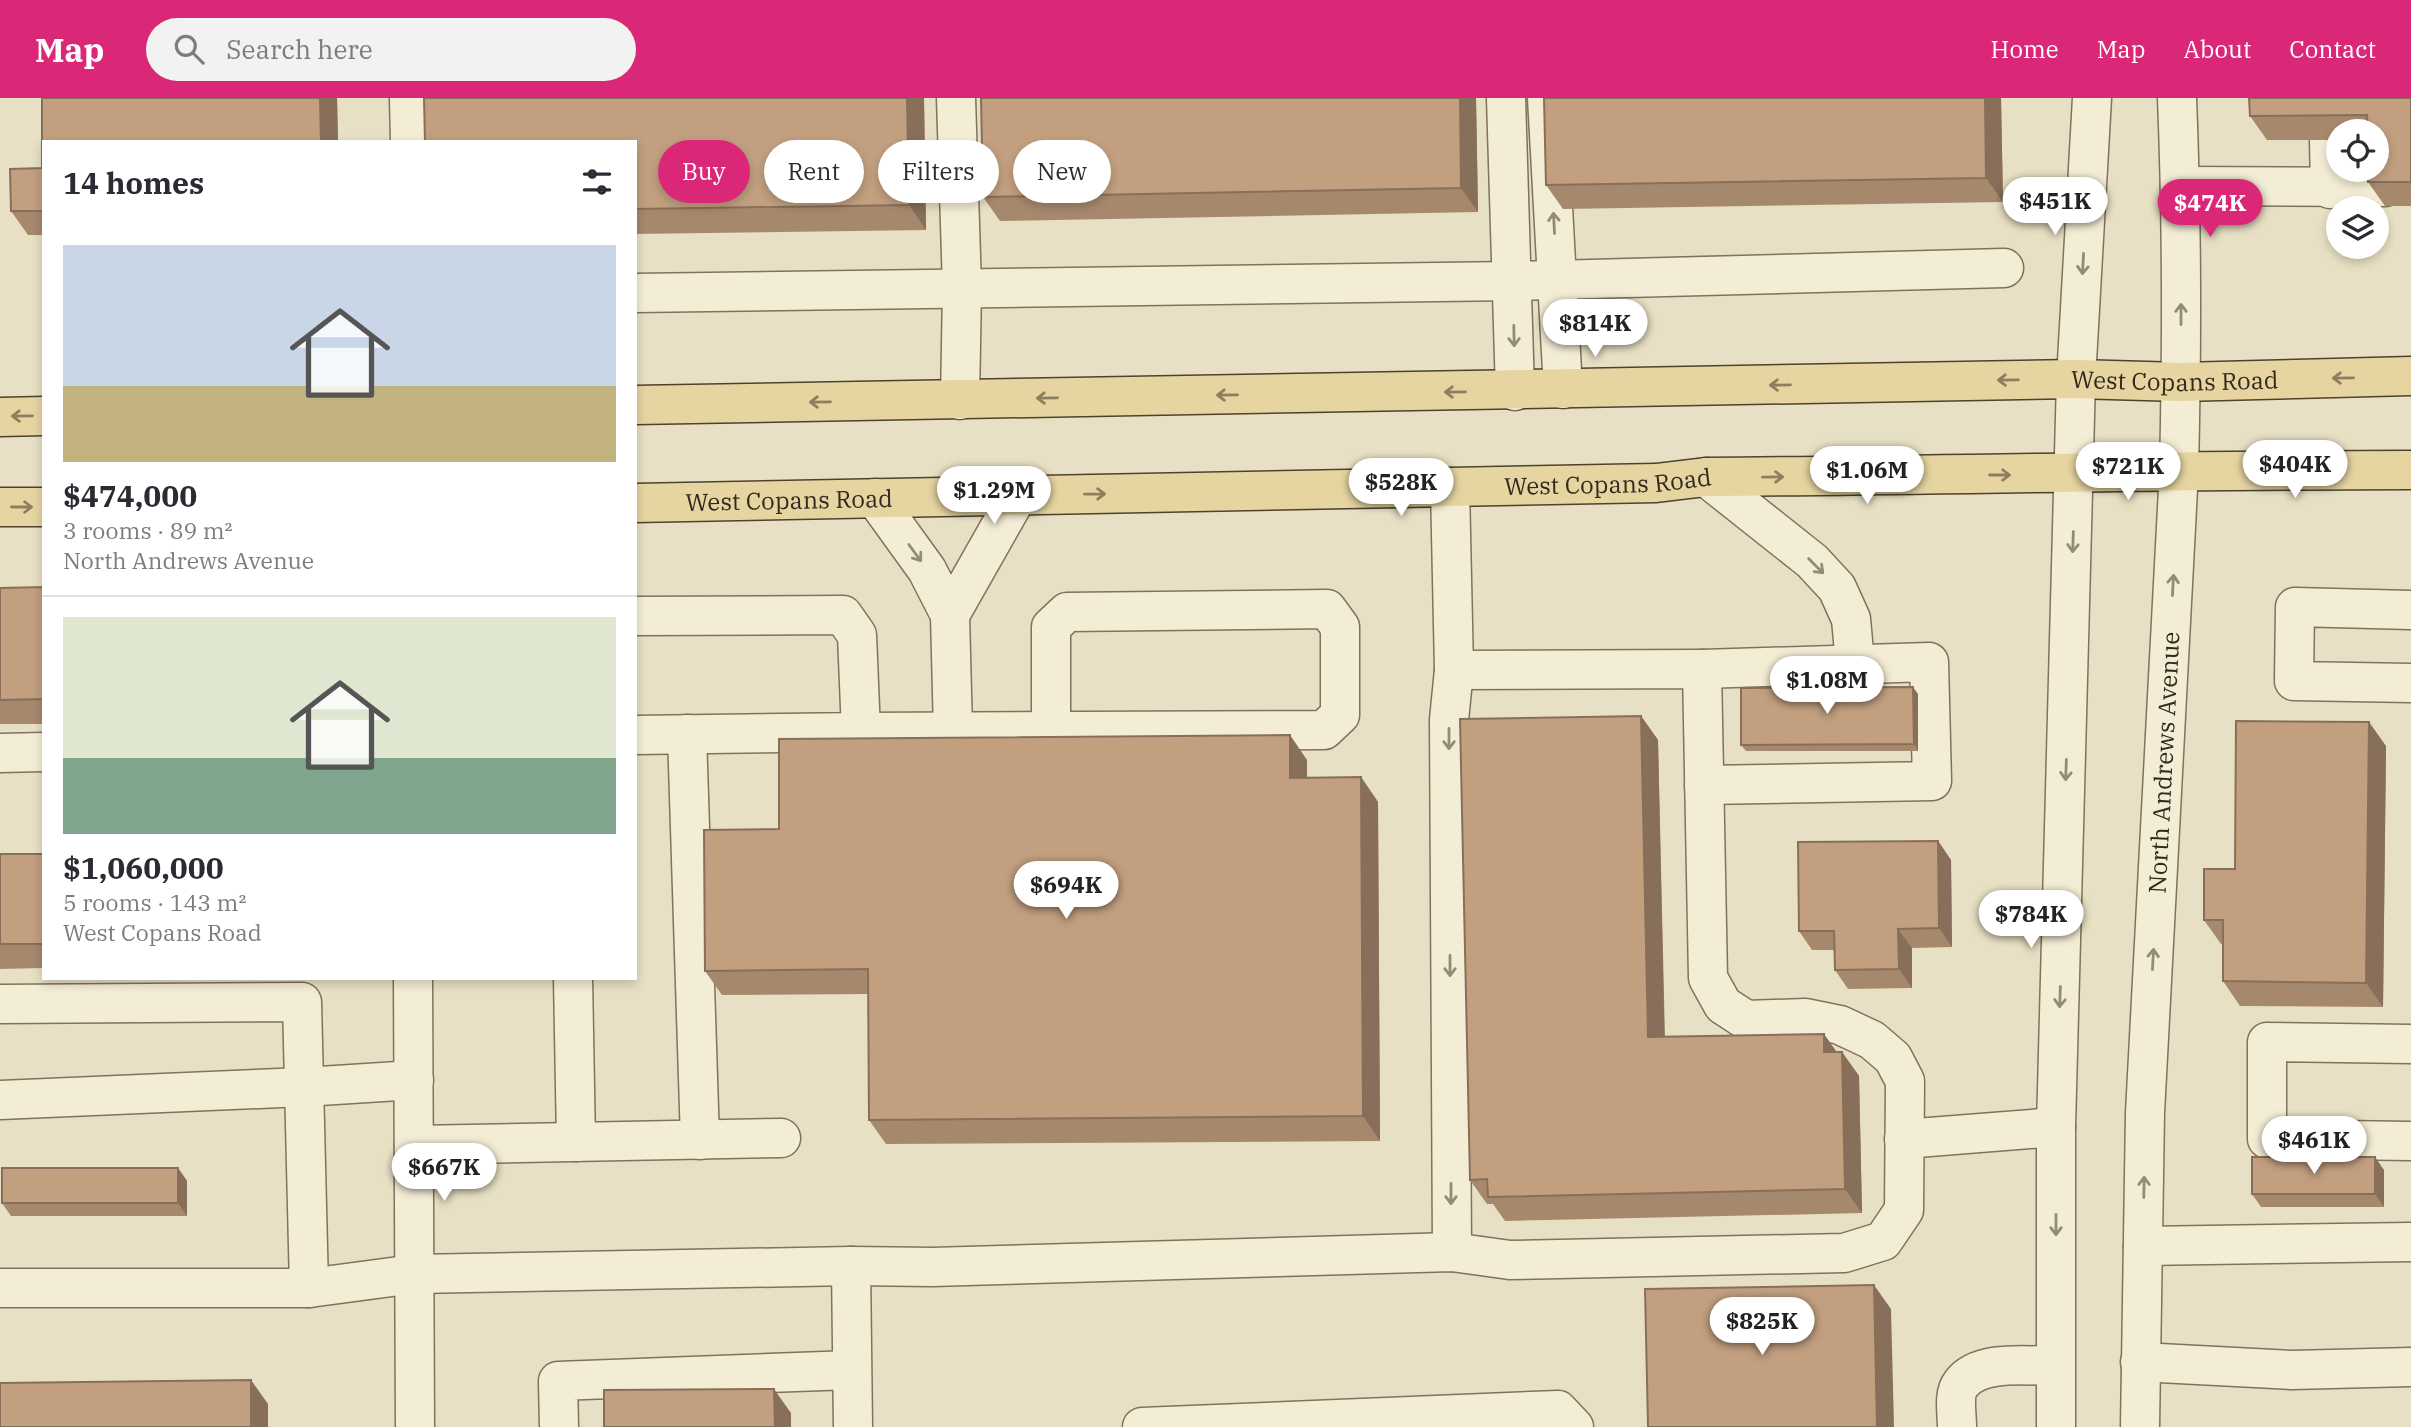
<!DOCTYPE html>
<html lang="en">
<head>
<meta charset="utf-8">
<style>
	:root { --surface:#fff; --page:#f2f2f3; --text:#2b2b33; --muted:#7c7c81; --line:#e1e1e2; --accent:#db2777 }
	body { margin:0; font-family:"IBM Plex Serif",serif; background:var(--page); color:var(--text); height:100vh; display:flex; flex-direction:column; font-size:26px; white-space:nowrap }
	* { box-sizing:border-box; margin:0 }
	p { font-size:23px; color:var(--muted) }
	.icon { flex:none; width:38px; height:38px; fill:none; stroke:currentColor; stroke-width:2; stroke-linecap:round; stroke-linejoin:round }
	.map { position:relative; flex:1; overflow:hidden }
	.panel { position:absolute; left:42px; top:42px; width:595px; height:840px; display:flex; flex-direction:column; background:var(--surface); border-radius:0px; box-shadow:0 4px 10px #0003 }
	.panel>* { flex:none }
	.top-card { position:absolute; left:658px; top:42px; width:665px; height:63px; display:flex; gap:14px }
	.buttons { position:absolute; left:2326px; top:21px; display:grid; gap:14px }
	.buttons a { display:grid; place-items:center; width:63px; height:63px; border-radius:50%; background:var(--surface); box-shadow:0 4px 10px #0003; font-size:35px }
	.price { position:absolute; translate:-50% -60px; padding:0 16px; border-radius:24px; background:#fff; color:#222; font-size:23px; line-height:46px; filter:drop-shadow(0 2px 4px #0008) }
	.price::after { content:''; position:absolute; left:50%; top:42px; width:21px; height:16px; margin-left:-10px; background:inherit; clip-path:polygon(0 0,100% 0,50% 100%) }
	.price.active { background:var(--accent); color:#fff }
	ul { padding:0; list-style:none }
	li { display:grid; align-content:center; gap:14px; height:371px; padding:0 21px }
	li+li { border-top:2px solid var(--line) }
	li span { display:grid; place-items:center; height:217px; border-radius:0px; color:#555 }
	li>.icon { margin-inline-start:auto }
	span .icon { width:126px; height:126px; fill:#fffc; stroke-width:1 }
	li b { font-size:30px }
	h2 { display:flex; justify-content:space-between; align-items:center; height:84px; padding:0 21px; font-size:30px }
	.chip { padding:0 24px; border-radius:32px; background:var(--surface); box-shadow:0 4px 10px #0003; font-size:24px; line-height:63px }
	.chip.active { background:var(--accent); color:#fff }
	header { display:flex; align-items:center; gap:42px; box-sizing:border-box; height:98px; padding:0 35px; background:var(--accent); color:#fff }
	header strong { font-size:33px }
	nav { display:flex; gap:38px; margin-inline-start:auto; font-size:24px }
	.search { width:490px; height:63px; background:var(--page); display:flex; align-items:center; gap:18px; box-sizing:border-box; padding:0 24px; border-radius:38px; color:var(--muted); font-size:26px }
	.map>svg:first-child { display:block }
	.lines { fill:none; stroke-linecap:round; stroke-linejoin:round }
	.minor-casing { stroke:#80725d; stroke-width:41 }
	.major-casing { stroke:#4e4131; stroke-width:41 }
	.minor { stroke:#f4edd6; stroke-width:38 }
	.major { stroke:#e6d5a1; stroke-width:38 }
	.wall { fill:#a6896d }
	.shaded-wall { fill:#876f59 }
	.building { fill:#c19f7f; stroke:#876f59; stroke-width:2 }
	.oneway { stroke:#938b7a }
	.oneway2 { stroke:#8c7f60 }
	.labels { text-anchor:middle; dominant-baseline:central; stroke-width:5; stroke-linejoin:round; paint-order:stroke }
	.street-label { font-size:24px; fill:#32291f; stroke:#f0ead3 }
</style>
</head>
<body>
<header>
<strong>Map</strong>
<div class="search"><svg class="icon" aria-label="search" viewBox="0 0 24 24"><circle cx="10" cy="10" r="6"/><path d="M15 15l6 6"/></svg>Search here</div>
<nav><a>Home</a><a>Map</a><a>About</a><a>Contact</a></nav>
</header>
<div class="map">
<svg width="2411" height="1329" viewBox="0 0 2411 1329">
	<rect width="100%" height="100%" fill="#e8e0c4"/>
	<g class="lines">
		<g class="minor-casing">
			<g id="minor">
				<polyline points="409,0 410,44"/>
				<polyline points="956,0 962,190 960,302"/>
				<polyline points="1506,0 1515,293"/>
				<polyline points="1547,0 1563,291"/>
				<polyline points="2329,42 2330,91"/>
				<polyline points="2180,88 2385,89"/>
				<polyline points="635,195 1513,183 2004,170"/>
				<polyline points="1706,379 1812,463 1837,490 1851,521 1855,565"/>
				<polyline points="875,400 927,472 950,517 1018,397"/>
				<polyline points="2411,512 2295,509 2294,583 2411,585"/>
				<polyline points="950,517 953,634"/>
				<polyline points="635,518 843,517 857,537 861,634 635,637"/>
				<polyline points="1702,571 1929,564 1932,683 1704,687"/>
				<polyline points="861,634 1324,632 1340,617 1340,529 1327,511 1067,514 1051,529 1051,633"/>
				<polyline points="687,636 700,1042"/>
				<polyline points="0,655 44,654"/>
				<polyline points="413,880 415,1329"/>
				<polyline points="573,880 576,1044"/>
				<polyline points="0,906 302,904 309,1190 414,1176 851,1168 853,1329"/>
				<polyline points="2411,946 2267,944 2267,1041 2411,1043"/>
				<polyline points="0,1002 304,989 414,982"/>
				<polyline points="1904,1041 2056,1029"/>
				<polyline points="414,1047 781,1040"/>
				<polyline points="2143,1148 2411,1144"/>
				<polyline points="1452,1154 1449,622 1454,572"/>
				<polyline points="851,1168 932,1169 1452,1154 1510,1162 1844,1155 1883,1143 1904,1112 1905,983 1893,960 1872,942 1840,927 1806,920 1746,922 1723,907 1708,880 1702,571 1454,572 1450,389"/>
				<polyline points="0,1190 309,1190"/>
				<polyline points="2140,1264 2292,1272 2411,1269"/>
				<polyline points="559,1329 558,1283 851,1272"/>
				<polyline points="1142,1329 1558,1312 1574,1329"/>
				<path d="M1957,1329C1957,1316 1953,1296 1961,1286C1979,1261 2028,1268 2055,1268"/>
				<polyline points="2056,1329 2056,1029 2076,281 2092,0"/>
				<path id="s1" d="M2140,1329L2145,1015L2179,372C2182,248 2182,124 2177,0"/>
			</g>
		</g>
		<g class="major-casing">
			<g id="major">
				<path id="s2" d="M635,307L2076,281L2181,284L2411,278"/>
				<polyline points="0,319 44,318"/>
				<path id="s3" d="M635,405L1656,385L1706,379C1941,377 2176,372 2411,372"/>
				<polyline points="0,409 44,409"/>
			</g>
		</g>
		<use href="#minor" class="minor"/>
		<use href="#major" class="major"/>
	</g>
	<g class="wall">
		<polygon points="42,0 337,0 338,44 44,44 44,137 28,137 11,113 10,71 42,70"/>
		<polygon points="924,0 926,132 635,136 635,44"/>
		<polygon points="981,0 1476,0 1478,114 1000,123 983,99"/>
		<polygon points="1544,0 2001,0 2003,104 1563,111 1546,87"/>
		<polygon points="2411,0 2411,108 2385,108 2368,84 2376,33 2338,33 2338,42 2267,42 2250,18"/>
		<polygon points="44,489 44,626 0,626 0,490"/>
		<polygon points="1918,596 1918,653 1746,653 1741,647"/>
		<polygon points="1641,618 1658,642 1665,939 1842,954 1859,978 1862,1115 1505,1123 1493,1106 1487,1106 1470,1082"/>
		<polygon points="2386,648 2383,909 2240,908 2223,883 2223,846 2221,846 2204,822 2235,771"/>
		<polygon points="1307,662 1307,680 1361,679 1378,704 1380,1043 886,1046 869,1022 868,896 722,897 705,873 779,731"/>
		<polygon points="1938,743 1951,762 1952,849 1912,850 1912,890 1848,891 1835,872 1834,852 1812,852 1799,833"/>
		<polygon points="0,756 44,756 44,870 0,871"/>
		<polygon points="178,1070 187,1083 187,1118 11,1118 2,1105"/>
		<polygon points="2384,1072 2384,1109 2261,1109 2252,1096"/>
	</g>
	<g class="shaded-wall">
		<polygon points="320,0 337,0 338,44 321,44"/>
		<polygon points="907,0 924,0 926,132 909,107"/>
		<polygon points="1460,0 1476,0 1478,114 1461,90"/>
		<polygon points="1985,0 2001,0 2003,104 1986,80"/>
		<polygon points="1913,589 1918,596 1918,653 1914,646"/>
		<polygon points="1641,618 1658,642 1665,964 1648,939"/>
		<polygon points="2369,624 2386,648 2383,909 2366,885"/>
		<polygon points="1290,637 1307,662 1307,704 1290,680"/>
		<polygon points="1361,679 1378,704 1380,1043 1363,1018"/>
		<polygon points="1938,743 1951,762 1952,849 1939,830"/>
		<polygon points="1898,831 1912,850 1912,890 1899,871"/>
		<polygon points="1824,936 1841,960 1824,954"/>
		<polygon points="1842,954 1859,978 1862,1115 1845,1091"/>
		<polygon points="2375,1059 2384,1072 2384,1109 2375,1096"/>
		<polygon points="178,1070 187,1083 187,1118 178,1105"/>
		<polygon points="1874,1187 1891,1211 1894,1329 1877,1329"/>
		<polygon points="251,1282 268,1306 268,1329 251,1329"/>
		<polygon points="774,1291 791,1315 791,1329 775,1329"/>
	</g>
	<g class="building">
		<polygon points="42,0 320,0 321,44 44,44 44,113 11,113 10,71 42,70"/>
		<polygon points="424,0 907,0 909,107 635,111 635,44 425,44"/>
		<polygon points="981,0 1460,0 1461,90 983,99"/>
		<polygon points="1544,0 1985,0 1986,80 1546,87"/>
		<polygon points="2249,0 2411,0 2411,84 2368,84 2368,72 2376,72 2376,33 2368,33 2367,17 2250,18"/>
		<polygon points="44,489 44,601 0,602 0,490"/>
		<polygon points="1913,589 1914,646 1741,647 1741,590"/>
		<polygon points="1641,618 1648,939 1824,936 1824,954 1842,954 1845,1091 1488,1099 1487,1081 1470,1082 1460,621"/>
		<polygon points="2236,623 2369,624 2366,885 2223,883 2223,822 2204,822 2204,771 2235,771"/>
		<polygon points="1290,637 1290,680 1361,679 1363,1018 869,1022 868,871 705,873 704,732 779,731 779,641"/>
		<polygon points="1938,743 1939,830 1898,831 1899,871 1835,872 1834,833 1799,833 1798,744"/>
		<rect x="0" y="756" width="44" height="90"/>
		<rect x="2252" y="1059" width="123" height="37"/>
		<rect x="2" y="1070" width="176" height="35"/>
		<polygon points="1874,1187 1877,1329 1648,1329 1645,1191"/>
		<polygon points="251,1282 251,1329 0,1329 0,1285"/>
		<polygon points="774,1291 775,1329 604,1329 604,1292"/>
	</g>
	<defs><path id="oneway-shaft" d="M-6 0H5M1.5-3L5.5 0L1.5 3" fill="none" stroke-width="1.6" stroke-linecap="round" stroke-linejoin="round" transform="scale(1.75)"/></defs>
	<g class="oneway">
		<use href="#oneway-shaft" transform="translate(1554 125) rotate(-93)"/>
		<use href="#oneway-shaft" transform="translate(2083 166) rotate(93)"/>
		<use href="#oneway-shaft" transform="translate(2181 216) rotate(-90)"/>
		<use href="#oneway-shaft" transform="translate(1514 238) rotate(89)"/>
		<use href="#oneway-shaft" transform="translate(2073 444) rotate(92)"/>
		<use href="#oneway-shaft" transform="translate(915 455) rotate(54)"/>
		<use href="#oneway-shaft" transform="translate(1816 468) rotate(45)"/>
		<use href="#oneway-shaft" transform="translate(2173 487) rotate(-87)"/>
		<use href="#oneway-shaft" transform="translate(1449 641) rotate(90)"/>
		<use href="#oneway-shaft" transform="translate(2066 672) rotate(92)"/>
		<use href="#oneway-shaft" transform="translate(2153 861) rotate(-87)"/>
		<use href="#oneway-shaft" transform="translate(1450 868) rotate(90)"/>
		<use href="#oneway-shaft" transform="translate(2060 899) rotate(92)"/>
		<use href="#oneway-shaft" transform="translate(2144 1089) rotate(-89)"/>
		<use href="#oneway-shaft" transform="translate(1451 1096) rotate(90)"/>
		<use href="#oneway-shaft" transform="translate(2056 1127) rotate(90)"/>
	</g>
	<g class="oneway2">
		<use href="#oneway-shaft" transform="translate(2343 280) rotate(179)"/>
		<use href="#oneway-shaft" transform="translate(2008 282) rotate(179)"/>
		<use href="#oneway-shaft" transform="translate(1780 287) rotate(179)"/>
		<use href="#oneway-shaft" transform="translate(1455 294) rotate(179)"/>
		<use href="#oneway-shaft" transform="translate(1227 297) rotate(179)"/>
		<use href="#oneway-shaft" transform="translate(1047 300) rotate(179)"/>
		<use href="#oneway-shaft" transform="translate(820 304) rotate(179)"/>
		<use href="#oneway-shaft" transform="translate(22 318) rotate(179)"/>
		<use href="#oneway-shaft" transform="translate(2000 377)"/>
		<use href="#oneway-shaft" transform="translate(1773 379) rotate(-1)"/>
		<use href="#oneway-shaft" transform="translate(1095 396) rotate(-1)"/>
		<use href="#oneway-shaft" transform="translate(22 409)"/>
	</g>
	<g class="labels">
		<g class="street-label">
			<text stroke="none"><textPath href="#s2" startOffset="1540">West Copans Road</textPath></text>
			<text stroke="none"><textPath href="#s3" startOffset="973">West Copans Road</textPath></text>
			<text stroke="none"><textPath href="#s3" startOffset="154">West Copans Road</textPath></text>
			<text stroke="none"><textPath href="#s1" startOffset="665">North Andrews Avenue</textPath></text>
		</g>
	</g>
</svg>
<div class="buttons">
<a><svg class="icon" aria-label="locate" viewBox="0 0 24 24"><circle cx="12" cy="12" r="6"/><path d="M12 2v4M12 18v4M2 12h4M18 12h4"/></svg></a>
<a><svg class="icon" aria-label="layers" viewBox="0 0 24 24"><path d="M12 4l9 5-9 5-9-5zM3 14l9 5 9-5"/></svg></a>
</div>
<b class="price" style="left:2055px;top:139px">$451K</b>
<b class="price active" style="left:2210px;top:141px">$474K</b>
<b class="price" style="left:1595px;top:261px">$814K</b>
<b class="price" style="left:2295px;top:402px">$404K</b>
<b class="price" style="left:2128px;top:404px">$721K</b>
<b class="price" style="left:1867px;top:408px">$1.06M</b>
<b class="price" style="left:1401px;top:420px">$528K</b>
<b class="price" style="left:994px;top:428px">$1.29M</b>
<b class="price" style="left:1827px;top:618px">$1.08M</b>
<b class="price" style="left:1066px;top:823px">$694K</b>
<b class="price" style="left:2031px;top:852px">$784K</b>
<b class="price" style="left:2314px;top:1078px">$461K</b>
<b class="price" style="left:444px;top:1105px">$667K</b>
<b class="price" style="left:1762px;top:1259px">$825K</b>
<div class="top-card">
<a class="chip active">Buy</a>
<a class="chip">Rent</a>
<a class="chip">Filters</a>
<a class="chip">New</a>
</div>
<section class="panel">
<h2>14 homes<svg class="icon" aria-label="filters" viewBox="0 0 24 24"><path d="M4 7h16M4 17h16"/><circle cx="9" cy="7" r="2"/><circle cx="15" cy="17" r="2"/></svg></h2>
<ul>
<li><span style="background:linear-gradient(#c9d6e8 65%,#c2b280 0)"><svg class="icon" aria-label="home" viewBox="0 0 24 24"><path d="M3 11l9-7 9 7M6 9v11h12V9"/></svg></span><div><b>$474,000</b><p>3 rooms · 89 m²</p><p>North Andrews Avenue</p></div></li>
<li><span style="background:linear-gradient(#dfe7d0 65%,#7fa58c 0)"><svg class="icon" aria-label="home" viewBox="0 0 24 24"><path d="M3 11l9-7 9 7M6 9v11h12V9"/></svg></span><div><b>$1,060,000</b><p>5 rooms · 143 m²</p><p>West Copans Road</p></div></li>
</ul>
</section>
</div>
</body>
</html>
